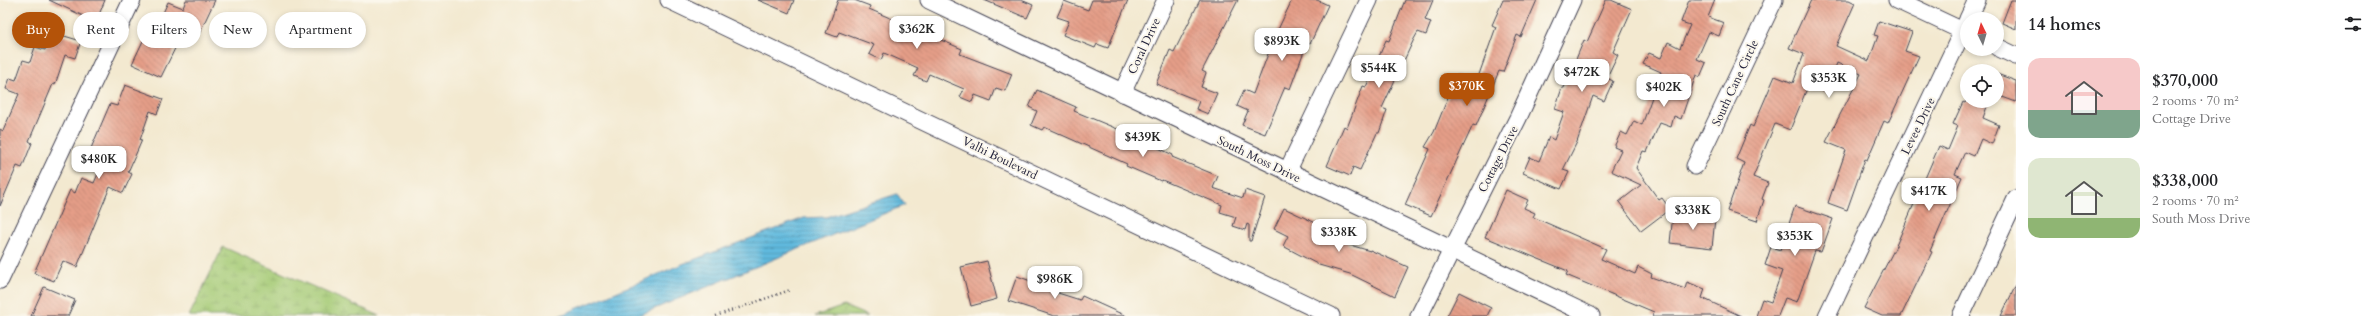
<!DOCTYPE html>
<html lang="en">
<head>
<meta charset="utf-8">
<style>
	:root { --surface:#fff; --page:#f2f2f2; --text:#202124; --muted:#757577; --accent:#b45309 }
	body { margin:0; font-family:Cardo,serif; background:var(--page); color:var(--text); height:100vh; display:flex; flex-direction:column; font-size:15px; white-space:nowrap }
	* { box-sizing:border-box; margin:0 }
	p { font-size:13px; color:var(--muted) }
	.icon { flex:none; width:22px; height:22px; fill:none; stroke:currentColor; stroke-width:2; stroke-linecap:round; stroke-linejoin:round }
	.map { position:relative; flex:1; overflow:hidden }
	.drawer { display:flex; flex-direction:column; background:var(--surface); width:360px }
	.drawer>* { flex:none }
	.banner { position:absolute; left:12px; top:12px; width:380px; height:36px; display:flex; gap:8px }
	.needle { width:26px; rotate:355deg }
	.buttons { position:absolute; left:1960px; top:12px; display:grid; gap:8px }
	.buttons a { display:grid; place-items:center; width:44px; height:44px; border-radius:50%; background:var(--surface); box-shadow:0 2px 6px #0003; font-size:20px }
	.price { position:absolute; translate:-50% -34px; padding:0 9px; border-radius:8px; background:#fff; color:#222; font-size:13px; line-height:26px; filter:drop-shadow(0 1px 2px #0008) }
	.price::after { content:''; position:absolute; left:50%; top:24px; width:12px; height:9px; margin-left:-6px; background:inherit; clip-path:polygon(0 0,100% 0,50% 100%) }
	.price.on { background:var(--accent); color:#fff }
	ul { padding:0; list-style:none }
	li { display:flex; align-items:center; gap:12px; height:100px; padding:0 12px }
	li span { display:grid; place-items:center; flex:none; width:112px; height:80px; border-radius:12px; color:#555 }
	li>.icon { margin-inline-start:auto }
	span .icon { width:48px; height:48px; fill:#fffc; stroke-width:1 }
	li b { font-size:17px }
	h2 { display:flex; justify-content:space-between; align-items:center; height:48px; padding:0 12px; font-size:17px }
	.chip { padding:0 14px; border-radius:18px; background:var(--surface); box-shadow:0 2px 6px #0003; font-size:14px; line-height:36px }
	.chip.on { background:var(--accent); color:#fff }
	main { display:flex; flex:1; min-height:0 }
	.map>svg:first-child { display:block }
	.wetland { fill:url(#wetland-marsh); stroke:#637658 }
	.water { fill:url(#water-rules); stroke:#416e8c }
	.building { fill:url(#building-back-hatch) }
	.lines { fill:none; stroke-linecap:round; stroke-linejoin:round }
	.minor-casing { stroke:#414051; stroke-width:19 }
	.path { stroke:#414051; stroke-width:2.5; stroke-dasharray:1 3; stroke-linecap:butt }
	.minor { stroke:#fff; stroke-width:17 }
	.labels { text-anchor:middle; dominant-baseline:central; stroke-width:4; stroke-linejoin:round; paint-order:stroke }
	.street-label { font-size:12px; fill:#22223b; stroke:#fbf7ec }
</style>
</head>
<body>
<main>
<div class="map">
<svg width="2016" height="316" viewBox="0 0 2016 316">
	<defs>
		<pattern id="wetland-marsh" width="20" height="14" patternUnits="userSpaceOnUse"><rect width="20" height="14" fill="#a4ca74"/><path d="M1 5h8M5 5V1M11 12h8M15 12V8" fill="none" stroke="#8dad65"/></pattern>
		<pattern id="water-rules" width="6" height="5" patternUnits="userSpaceOnUse"><rect width="6" height="5" fill="#60bade"/><path d="M0 2.5h6" fill="none" stroke="#4f97b5"/></pattern>
		<pattern id="building-back-hatch" width="6" height="6" patternUnits="userSpaceOnUse"><rect width="6" height="6" fill="#e59e88"/><path d="M-1 5l2 2M0 0l6 6M5-1l2 2" fill="none" stroke="#b98070"/></pattern>
	</defs>
	<rect width="100%" height="100%" fill="#fbf7ec"/>
	<filter id="ink" filterUnits="userSpaceOnUse"><feTurbulence type="fractalNoise" baseFrequency=".025" numOctaves="2"/><feDisplacementMap in="SourceGraphic" scale="8" xChannelSelector="R" yChannelSelector="G"/><feConvolveMatrix kernelMatrix="1 2 1 2 8 2 1 2 1" color-interpolation-filters="sRGB"/></filter>
	<filter id="wash" filterUnits="userSpaceOnUse"><feTurbulence type="fractalNoise" baseFrequency=".012" numOctaves="4" result="noise"/><feDisplacementMap in="SourceGraphic" scale="16" xChannelSelector="R" yChannelSelector="G"/><feGaussianBlur stdDeviation="0.9" result="paint"/><feColorMatrix in="noise" values="0 0 0 0 0 0 0 0 0 0 0 0 0 0 0 0 0 1.4 0 .05"/><feComposite in="paint" operator="in"/></filter>
	<g filter="url(#wash)">
		<rect width="100%" height="100%" fill="#f3e9d0"/>
		<g class="wetland">
			<polygon points="223,247 380,316 189,316"/>
			<polygon points="844,306 868,316 815,316"/>
		</g>
		<polygon class="water" points="897,194 905,205 637,316 559,316 680,265 804,218 826,217"/>
		<g id="blocks">
			<g class="building">
				<polygon points="49,0 105,0 96,22"/>
				<polygon points="186,0 215,0 199,34 185,28 161,77 132,64 152,22 158,24 168,2 183,8"/>
				<polygon points="758,0 794,0 789,13"/>
				<polygon points="838,0 854,0 870,6 869,9 962,49 960,54 1012,74 1005,91 996,88 991,101 975,95 972,102 960,97 964,89 929,74 926,81 914,76 918,68 884,53 881,60 869,54 874,45 839,32 837,37 826,33"/>
				<polygon points="984,0 1021,0 1033,5 1027,18"/>
				<polygon points="1092,0 1128,0 1108,48 1097,44 1095,48 1063,35 1069,21 1057,17 1064,1 1088,10"/>
				<polygon points="1200,0 1238,0 1202,71 1206,73 1201,87 1217,93 1208,114 1196,109 1199,101 1156,84 1170,50 1174,52"/>
				<polygon points="1292,0 1317,0 1328,5 1310,44 1307,43 1290,89 1285,87 1265,134 1242,125 1248,111 1237,106 1244,90 1253,94 1274,38"/>
				<polygon points="1405,0 1433,0 1425,20 1431,22 1426,35 1418,32 1414,39 1382,108 1387,110 1379,133 1377,133 1360,170 1353,167 1350,176 1327,166 1344,126 1347,128 1363,86 1366,87 1386,40 1389,41"/>
				<polygon points="1503,0 1537,0 1521,37 1517,35 1503,72 1499,71 1476,126 1473,125 1431,216 1405,205 1430,149 1425,147 1434,132 1457,75 1476,83 1496,27 1492,25"/>
				<polygon points="1606,0 1611,0 1632,9 1613,52 1618,55 1607,78 1613,81 1604,101 1593,96 1577,142 1563,170 1569,172 1561,189 1523,173 1530,157 1539,161 1549,137 1554,140 1564,112 1555,109 1562,88 1564,88 1584,40 1587,42"/>
				<polygon points="1689,0 1715,0 1708,17 1724,23 1719,36 1709,32 1697,59 1706,63 1700,77 1696,75 1681,119 1674,116 1671,127 1660,123 1647,152 1643,151 1636,168 1659,200 1662,198 1670,209 1641,231 1619,202 1641,185 1611,171 1621,150 1614,147 1621,132 1627,135 1634,121 1642,125 1661,72 1643,64 1649,53 1661,58 1668,42 1680,48 1690,25 1681,22"/>
				<polygon points="1811,0 1849,0 1855,3 1836,46 1869,61 1878,36 1874,35 1879,21 1912,32 1905,51 1919,56 1888,123 1884,121 1867,160 1865,159 1847,210 1828,203 1846,150 1826,142 1861,74 1837,63 1826,92 1808,86 1790,130 1775,124 1753,177 1768,183 1762,199 1764,200 1757,221 1727,211 1744,163 1736,159 1750,125 1753,127 1775,76 1793,83 1804,54 1789,48"/>
				<polygon points="2011,0 2016,0 2016,29 2002,23"/>
				<polygon points="51,32 81,41 75,58 65,55 55,85 53,84 29,141 32,143 22,168 17,166 0,206 0,129 3,131 19,94 6,89 10,78 16,80 23,60 30,62 35,47 45,50"/>
				<polygon points="1997,74 2016,81 2016,102 1997,95"/>
				<polygon points="125,85 163,99 157,114 150,111 140,140 142,140 128,172 132,174 123,193 110,187 77,267 63,261 54,281 34,273 70,190 75,193 81,178 94,183 104,160 89,153 110,104 117,106"/>
				<polygon points="1037,90 1076,107 1074,111 1127,133 1173,155 1172,157 1218,176 1213,188 1243,198 1245,190 1265,197 1251,241 1249,241 1249,225 1247,224 1245,230 1233,226 1236,217 1220,212 1222,205 1162,180 1161,181 1126,166 1127,164 1044,127 1042,130 1031,125 1037,111 1029,107"/>
				<polygon points="1966,101 1989,101 1983,118 1999,125 1992,144 1981,139 1974,156 1965,152 1955,174 1962,177 1930,251 1932,252 1901,316 1882,316 1864,308 1895,248 1939,146 1948,150 1958,126 1953,124 1963,102 1965,103"/>
				<polygon points="1506,190 1528,200 1524,208 1535,213 1533,217 1606,249 1601,259 1635,274 1638,267 1652,274 1651,277 1685,289 1687,282 1705,289 1702,298 1741,316 1652,316 1654,312 1566,275 1568,271 1485,237"/>
				<polygon points="1795,206 1833,219 1821,252 1815,251 1797,302 1785,298 1778,316 1756,316 1762,299 1771,302 1782,271 1765,265 1771,247 1780,250"/>
				<polygon points="1284,208 1318,224 1316,228 1349,238 1347,244 1370,251 1370,250 1408,267 1395,296 1350,274 1319,265 1283,246 1288,236 1274,229"/>
				<polygon points="1673,214 1715,218 1712,248 1670,243"/>
				<polygon points="987,261 997,299 971,306 961,267"/>
				<polygon points="1017,276 1039,284 1041,278 1061,285 1058,293 1080,300 1082,296 1126,316 1054,316 1008,301"/>
				<polygon points="2016,285 2016,316 2001,316"/>
				<polygon points="44,287 75,300 68,316 31,316"/>
				<polygon points="1459,292 1491,308 1487,316 1447,316"/>
			</g>
		</g>
	</g>
	<g filter="url(#ink)">
		<use href="#blocks" fill-opacity="0" stroke="#414051" stroke-width="1"/>
		<g class="lines">
			<g class="minor-casing">
				<g id="minor">
					<polyline points="669,0 1331,316"/>
					<polyline points="929,0 1591,316"/>
					<polyline points="1897,0 1967,33"/>
					<polyline points="1968,19 1977,0"/>
					<polyline points="1997,47 2016,56"/>
					<polyline points="1122,93 1166,0"/>
					<polyline points="1695,166 1774,0"/>
					<polyline points="1287,172 1369,0"/>
					<polyline points="0,280 132,0"/>
					<polyline points="1419,316 1518,118 1572,0"/>
					<polyline points="1827,316 1967,22"/>
					<polyline points="1961,316 2016,199"/>
				</g>
			</g>
			<polyline class="path" points="716,316 790,290"/>
			<use href="#minor" class="minor"/>
		</g>
	</g>
	<g class="labels">
		<g class="street-label">
			<text transform="translate(1144 46) rotate(-65)">Coral Drive</text>
			<text transform="translate(1735 83) rotate(-65)">South Cane Circle</text>
			<text transform="translate(1918 126) rotate(-64)">Levee Drive</text>
			<text transform="translate(1000 158) rotate(26)">Valhi Boulevard</text>
			<text transform="translate(1259 159) rotate(26)">South Moss Drive</text>
			<text transform="translate(1498 159) rotate(-63)">Cottage Drive</text>
		</g>
	</g>
</svg>
<div class="buttons">
<a><svg class="needle" viewBox="-14 -14 28 28"><path d="M0-13l5 13h-10z" fill="#e53935"/><path d="M0 13l5-13h-10z" fill="#757577"/></svg></a>
<a><svg class="icon" aria-label="locate" viewBox="0 0 24 24"><circle cx="12" cy="12" r="6"/><path d="M12 2v4M12 18v4M2 12h4M18 12h4"/></svg></a>
</div>
<b class="price" style="left:917px;top:50px">$362K</b>
<b class="price" style="left:1282px;top:62px">$893K</b>
<b class="price" style="left:1379px;top:89px">$544K</b>
<b class="price" style="left:1582px;top:93px">$472K</b>
<b class="price" style="left:1829px;top:99px">$353K</b>
<b class="price on" style="left:1467px;top:107px">$370K</b>
<b class="price" style="left:1664px;top:108px">$402K</b>
<b class="price" style="left:1143px;top:158px">$439K</b>
<b class="price" style="left:99px;top:180px">$480K</b>
<b class="price" style="left:1929px;top:212px">$417K</b>
<b class="price" style="left:1693px;top:231px">$338K</b>
<b class="price" style="left:1339px;top:253px">$338K</b>
<b class="price" style="left:1795px;top:257px">$353K</b>
<b class="price" style="left:1055px;top:300px">$986K</b>
<div class="banner">
<a class="chip on">Buy</a>
<a class="chip">Rent</a>
<a class="chip">Filters</a>
<a class="chip">New</a>
<a class="chip">Apartment</a>
</div>
</div>
<section class="drawer">
<h2>14 homes<svg class="icon" aria-label="filters" viewBox="0 0 24 24"><path d="M4 7h16M4 17h16"/><circle cx="9" cy="7" r="2"/><circle cx="15" cy="17" r="2"/></svg></h2>
<ul>
<li><span style="background:linear-gradient(#f6c9c9 65%,#7fa58c 0)"><svg class="icon" aria-label="home" viewBox="0 0 24 24"><path d="M3 11l9-7 9 7M6 9v11h12V9"/></svg></span><div><b>$370,000</b><p>2 rooms · 70 m²</p><p>Cottage Drive</p></div></li>
<li><span style="background:linear-gradient(#dfe7d0 75%,#8fb573 0)"><svg class="icon" aria-label="home" viewBox="0 0 24 24"><path d="M3 11l9-7 9 7M6 9v11h12V9"/></svg></span><div><b>$338,000</b><p>2 rooms · 70 m²</p><p>South Moss Drive</p></div></li>
</ul>
</section>
</main>
</body>
</html>
